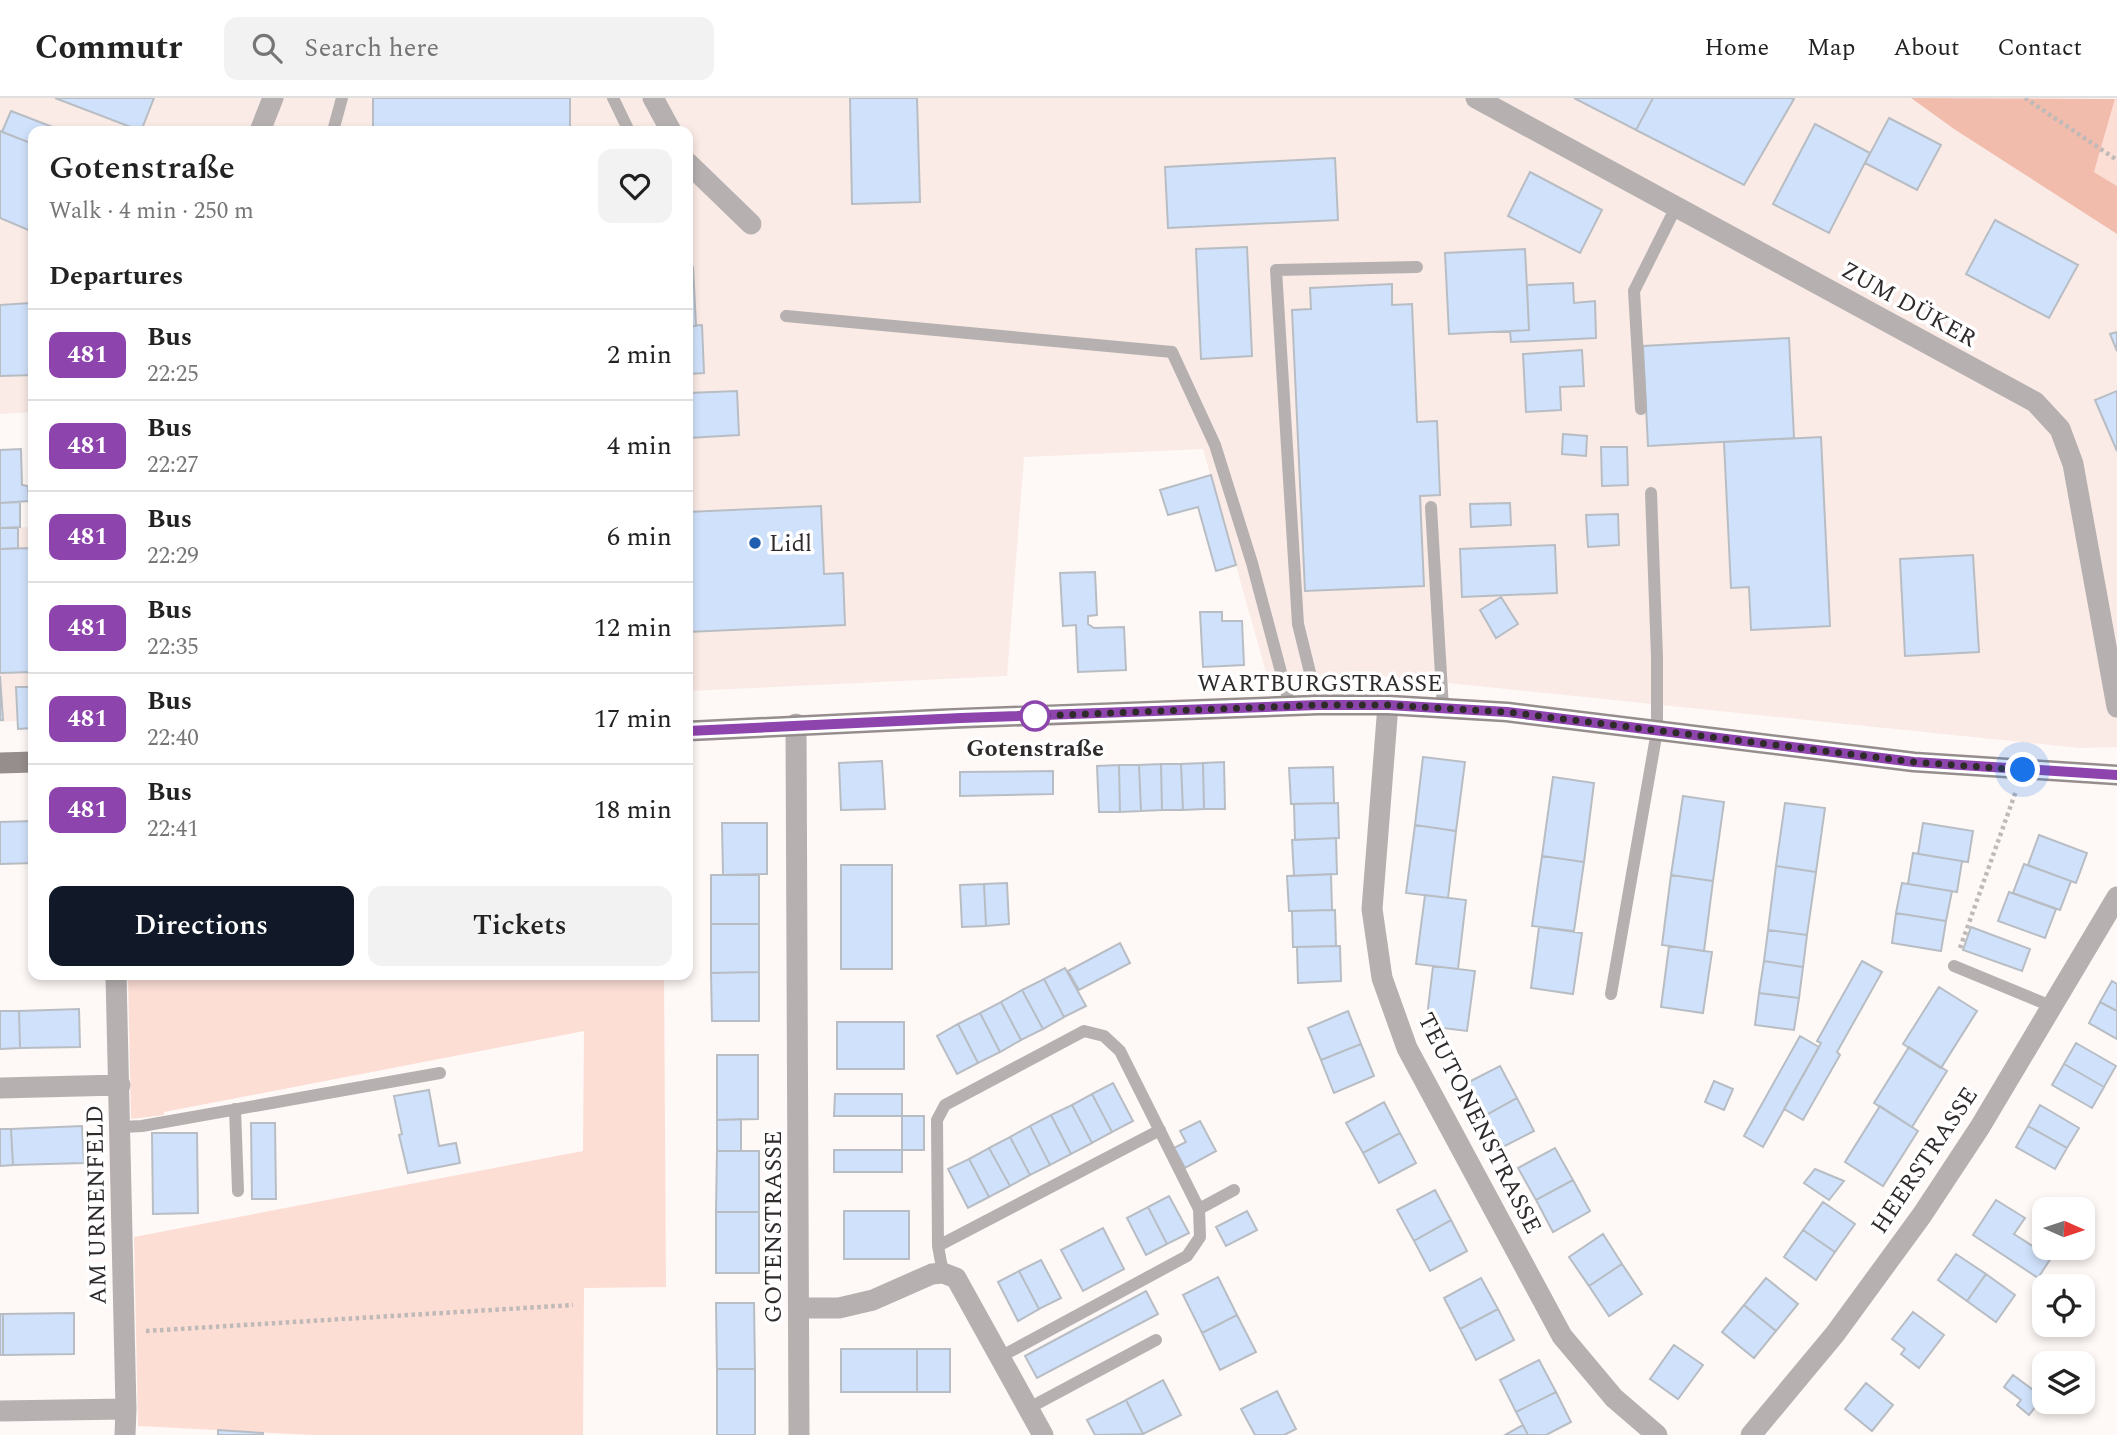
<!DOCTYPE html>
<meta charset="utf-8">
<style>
body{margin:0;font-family:Spectral,serif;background:#f2f2f2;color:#222;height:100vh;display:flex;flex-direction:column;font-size:26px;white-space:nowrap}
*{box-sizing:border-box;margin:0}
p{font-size:23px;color:#767676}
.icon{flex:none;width:38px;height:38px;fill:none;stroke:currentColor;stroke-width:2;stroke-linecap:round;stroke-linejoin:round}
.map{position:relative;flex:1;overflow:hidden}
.panel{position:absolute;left:28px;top:28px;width:665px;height:854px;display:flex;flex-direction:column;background:#fff;border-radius:14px;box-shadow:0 4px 10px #0003}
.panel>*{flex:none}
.badge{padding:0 14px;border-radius:10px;font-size:24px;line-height:46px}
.needle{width:46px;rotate:93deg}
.buttons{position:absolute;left:2032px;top:1099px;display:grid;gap:14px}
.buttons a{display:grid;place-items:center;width:63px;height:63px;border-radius:14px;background:#fff;box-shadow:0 4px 10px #0003;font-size:35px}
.you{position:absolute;width:35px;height:35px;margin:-18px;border:5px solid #fff;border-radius:50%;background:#1a73e8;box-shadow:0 0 0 10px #1a73e833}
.map>.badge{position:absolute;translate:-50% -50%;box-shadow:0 0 0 4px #fff}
h2{padding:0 21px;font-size:26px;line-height:63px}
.round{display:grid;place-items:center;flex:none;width:74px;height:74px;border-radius:14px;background:#f2f2f2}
.summary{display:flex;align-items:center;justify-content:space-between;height:119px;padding:0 21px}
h1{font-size:33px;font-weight:600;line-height:52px}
.button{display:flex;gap:14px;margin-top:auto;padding:14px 21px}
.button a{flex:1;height:80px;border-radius:14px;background:#111827;color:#fff;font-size:28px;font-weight:600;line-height:80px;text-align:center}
.button a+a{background:#f2f2f2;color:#222}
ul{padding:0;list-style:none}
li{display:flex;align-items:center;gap:21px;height:91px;padding:0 21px;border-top:2px solid #e0e0e0}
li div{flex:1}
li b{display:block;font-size:26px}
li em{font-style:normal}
li .badge{min-width:77px;font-weight:700;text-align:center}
header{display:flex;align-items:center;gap:42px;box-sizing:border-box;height:98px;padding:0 35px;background:#fff;border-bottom:2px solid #e0e0e0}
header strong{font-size:33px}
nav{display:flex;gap:38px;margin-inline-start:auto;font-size:24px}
.search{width:490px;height:63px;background:#f2f2f2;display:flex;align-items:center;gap:18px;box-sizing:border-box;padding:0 24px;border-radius:14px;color:#767676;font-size:26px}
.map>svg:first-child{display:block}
</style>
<header>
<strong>Commutr</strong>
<div class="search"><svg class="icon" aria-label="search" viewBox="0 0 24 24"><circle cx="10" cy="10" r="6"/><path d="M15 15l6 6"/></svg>Search here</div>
<nav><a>Home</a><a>Map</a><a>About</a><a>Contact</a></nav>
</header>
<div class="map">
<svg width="2117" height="1337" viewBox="0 0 2117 1337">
<rect width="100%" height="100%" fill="#fef8f6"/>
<path fill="#faebe6" d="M0,0H1911L1954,31L2117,136V649L2080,650L1380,578L1268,581L1203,351L1024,359L1007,578L688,593V33H33V314L0,316Z
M33,429V630L18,631L17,623L0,624V430Z"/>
<path fill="#fcded5" d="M2117,0V88L2094,74L2115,1Z
M128,877H664L666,1189L584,1190L583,1337H313L138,1328L134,1139L583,1053L584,933L164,1014V1017L131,1021Z"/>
<path fill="#f1bcac" d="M1911,0L2115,1L2094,74L2117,88V136L1954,31Z"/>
<path fill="#d0e2fb" stroke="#b8bdc4" stroke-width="2" d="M55,0H154L141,33Z
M373,0H570V33H373Z
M850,0H917L920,104L852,106Z
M1574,0H1653L1636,32Z
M1653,0H1791L1794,1L1744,87L1636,32Z
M11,13L63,33H33V46L2,34Z
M1889,20L1941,47L1917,92L1865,65Z
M1815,26L1870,55L1829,135L1773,106Z
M0,33L33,46V134L0,120Z
M1335,60L1338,122L1168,130L1165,69Z
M1530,74L1602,112L1580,155L1508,118Z
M1995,122L2078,167L2049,220L1966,176Z
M1247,149L1252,258L1201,261L1196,151Z
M1525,151L1529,232L1449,236L1445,155Z
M688,169H693L696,228H688Z
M1573,185L1574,205L1595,203L1596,240L1511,244L1510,233L1529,232L1527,187Z
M1392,186V207L1412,206L1417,324L1437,323L1440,397L1420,398L1424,488L1305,493L1292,212L1311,211L1310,190Z
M30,205L33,277L0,278V207Z
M702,227L704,275L688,276V228Z
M2117,234V253L2110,236Z
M1789,240L1794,340L1648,348L1643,248Z
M1582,252L1584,288L1560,289L1561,312L1526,314L1523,256Z
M737,293L739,337L688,340V295Z
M2117,293V353L2095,302Z
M1563,336L1587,338L1586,358L1562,356Z
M1821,339L1830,528L1751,532L1749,489L1731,490L1724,344Z
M1601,349H1627L1628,387L1602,388Z
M21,351L22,387L28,388L29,403L0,405V352Z
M1211,377L1236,467L1216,473L1198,409L1168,417L1160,392Z
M20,404V429L0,430V405Z
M1510,405L1511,427L1471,429L1470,406Z
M821,408L824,476L843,475L845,527L688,534V411V414Z
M1618,416L1619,447L1588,449L1586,417Z
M0,430H18V450L0,451Z
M1555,447L1557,495L1462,499L1460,451Z
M33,450V574L0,575V451Z
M1973,457L1979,554L1905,558L1900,461Z
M1095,474L1097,517L1088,518V526L1094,530L1124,529L1126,572L1078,574L1076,527L1063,528L1060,475Z
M1501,499L1518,526L1496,540L1480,512Z
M1200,514H1222V523H1242L1244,567L1203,569Z
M0,578L3,622H0Z
M16,589H33V630L18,631Z
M1423,659L1465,664L1456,733L1415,727Z
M882,663L885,711L841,712L839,665Z
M1224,664L1225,711H1204L1203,665Z
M1203,665L1204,711L1183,712L1181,666Z
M1161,666L1162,712L1141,713L1139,667Z
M1161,666H1181L1183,712H1162Z
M1119,667L1120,714H1099L1097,668Z
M1119,667H1139L1141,713L1120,714Z
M1333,669L1334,705L1291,706L1289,670Z
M1053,673V696L960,698V674Z
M1553,679L1594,685L1584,764L1542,758Z
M1683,698L1724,704L1713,783L1671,777Z
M1338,705L1339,740L1295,742L1294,706Z
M1785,705L1825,710L1816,774L1776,768Z
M33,723V765L0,766V724Z
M722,725H767V776L723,777Z
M1923,725L1973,733L1968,764L1918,756Z
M1415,727L1456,733L1448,800L1406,795Z
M2039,737L2087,755L2076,785L2028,767Z
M1336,740L1337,776L1294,778L1292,742Z
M1913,755L1962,763L1957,794L1908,786Z
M1542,758L1584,764L1574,833L1532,828Z
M2024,766L2071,783L2060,812L2013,795Z
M841,767H892V871H841Z
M1776,768L1816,774L1807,837L1768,832Z
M1331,776L1332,812L1289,813L1287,778Z
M711,777H759V826H711Z
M1671,777L1713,783L1704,853L1662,847Z
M1007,785L1009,826L986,828L984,786Z
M1902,785L1952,793L1946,823L1896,815Z
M984,786L986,828L962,829L960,787Z
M2009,794L2056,811L2045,840L1998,823Z
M1425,797L1466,802L1458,871L1416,866Z
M1335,812L1336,848L1293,849L1292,813Z
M1896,815L1946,823L1941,853L1892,845Z
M711,826H759V874L711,875Z
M1539,829L1582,835L1573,896L1531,890Z
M1971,829L2030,851L2022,873L1963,852Z
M1768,832L1807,837L1803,869L1764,863Z
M1120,845L1130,865L1079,892L1068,873Z
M1340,848L1341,883L1298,885L1297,849Z
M1669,848L1712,854L1703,915L1661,909Z
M1764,863L1803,869L1799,900L1759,895Z
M1862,863L1882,874L1837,954L1840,957L1803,1022L1784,1011L1821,945L1817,943Z
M1433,868L1475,873L1467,933L1426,928Z
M1065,870L1086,908L1064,919L1044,881Z
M759,874V923H712L711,875Z
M1044,881L1064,919L1043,931L1022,892Z
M2112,883L2117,886V913L2100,904Z
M1939,889L1977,913L1941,970L1903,946Z
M1022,892L1043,931L1021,942L1001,904Z
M1759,895L1799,900L1794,932L1755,927Z
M1001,904L1021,942L1000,954L980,915Z
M2100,904L2117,913V941L2089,925Z
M79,911L80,949L20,950L19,913Z
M0,913H19L20,950L0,951Z
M1348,913L1361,946L1321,962L1308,930Z
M980,915L1000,954L978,965L958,926Z
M837,924H904V971H837Z
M958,926L978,965L957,976L937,938Z
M1800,938L1819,949L1763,1049L1744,1038Z
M2076,945L2116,968L2104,989L2064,966Z
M1361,946L1374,978L1334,995L1321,962Z
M1909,949L1947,973L1912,1029L1874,1005Z
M717,957H758V1021L717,1022Z
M2064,966L2104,989L2092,1010L2052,987Z
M1500,968L1517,1000L1481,1020L1463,987Z
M1714,983L1733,991L1724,1012L1705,1004Z
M1113,985L1133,1023L1112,1034L1092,996Z
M429,992L439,1048L456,1045L460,1065L408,1075L399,1037L402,1036L394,998Z
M835,996H902V1018H834Z
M1092,996L1112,1034L1092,1045L1072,1007Z
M1517,1000L1534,1033L1497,1052L1481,1020Z
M1384,1004L1400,1035L1363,1055L1346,1025Z
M1072,1007L1092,1045L1071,1056L1051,1017Z
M2040,1007L2079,1030L2067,1050L2028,1028Z
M1880,1008L1918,1033L1883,1088L1845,1064Z
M1051,1017L1071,1056L1050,1067L1030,1028Z
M902,1018H924V1052H902Z
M741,1021V1053H717V1022Z
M1200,1023L1216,1053L1185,1070L1174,1050L1186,1044L1180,1033Z
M251,1025H275L276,1101H252Z
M82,1028L84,1065L13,1067L11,1031Z
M1030,1028L1050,1067L1030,1077L1010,1039Z
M2028,1028L2067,1050L2055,1071L2016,1049Z
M0,1031H11L13,1067L0,1068Z
M152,1035H197L198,1115L153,1116Z
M1400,1035L1416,1065L1379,1085L1363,1055Z
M1010,1039L1030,1077L1010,1088L989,1050Z
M989,1050L1010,1088L989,1099L969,1061Z
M1555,1050L1573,1082L1536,1102L1518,1070Z
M834,1052H902V1074H834Z
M717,1053H759V1114H716Z
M969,1061L989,1099L968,1110L948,1071Z
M1815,1071L1844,1083L1829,1102L1804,1085Z
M1573,1082L1590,1113L1553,1134L1536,1102Z
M1435,1092L1451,1122L1414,1143L1397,1112Z
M1169,1098L1189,1135L1167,1146L1148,1109Z
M1996,1102L2025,1120L2014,1136L2051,1160L2038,1180L1973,1137Z
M1823,1104L1855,1126L1835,1154L1803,1132Z
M1148,1109L1167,1146L1146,1157L1127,1120Z
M844,1113H909V1161H844Z
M1247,1113L1257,1132L1226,1148L1216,1129Z
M716,1114H759V1175H716Z
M1451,1122L1467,1153L1430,1173L1414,1143Z
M1103,1130L1124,1171L1083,1193L1061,1152Z
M1803,1132L1835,1154L1816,1182L1784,1159Z
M1603,1136L1622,1166L1589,1188L1569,1159Z
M1956,1156L1986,1176L1967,1203L1938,1182Z
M1041,1162L1061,1200L1039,1211L1019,1173Z
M1622,1166L1642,1196L1609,1218L1589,1188Z
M1019,1173L1039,1211L1018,1223L998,1184Z
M1986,1176L2015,1197L1996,1224L1967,1203Z
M1218,1179L1237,1217L1202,1235L1183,1197Z
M1481,1180L1498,1211L1460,1231L1444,1200Z
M1766,1180L1798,1206L1776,1233L1744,1207Z
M1146,1193L1158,1216L1037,1280L1025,1258Z
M716,1205H754L755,1271H717Z
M1744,1207L1776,1233L1754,1260L1722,1234Z
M1498,1211L1514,1242L1476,1262L1460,1231Z
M1913,1214L1944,1237L1919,1270L1901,1256L1905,1251L1892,1241Z
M74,1215V1256L3,1257V1216Z
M0,1216H3V1257H0Z
M1237,1217L1256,1254L1220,1272L1202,1235Z
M1674,1247L1703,1267L1678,1301L1650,1281Z
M841,1251H917V1294H841Z
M917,1251H950V1294H917Z
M1539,1262L1556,1294L1516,1314L1500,1282Z
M717,1271H755V1337H717Z
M2013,1277L2043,1299L2029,1317L2017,1307L2021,1302L2004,1289Z
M1163,1282L1181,1317L1143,1336L1126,1302Z
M1866,1285L1893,1307L1872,1333L1845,1311Z
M1277,1293L1296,1331L1284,1337H1255L1241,1311Z
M1556,1294L1571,1324L1546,1337H1528L1516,1314Z
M1126,1302L1143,1336L1095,1337L1087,1322Z
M1523,1327L1528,1337H1505Z
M218,1332L263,1335V1337H218Z"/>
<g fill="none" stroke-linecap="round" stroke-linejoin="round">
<path stroke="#bfb9b8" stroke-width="4.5" stroke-dasharray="3.5 3.5" stroke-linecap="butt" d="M2025,0L2117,62
M1960,850L2016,693
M146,1233L573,1207"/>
<path stroke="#b6b1b0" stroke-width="12" d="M613,0L629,33
M333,33L342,0
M786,218L1172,254L1215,347L1252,465L1290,608
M1641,311L1634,193L1676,109
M1431,409L1443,610
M1318,607L1298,526L1276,172L1417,169
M1954,868L2051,908
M1611,896L1657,633V559L1651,395
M235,1011L238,1093
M121,1029L142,1028L440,975
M1199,1111L1234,1092
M938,1148L1160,1032
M943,1175L938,1148L937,1022L945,1007L1084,933L1104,938L1120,953L1199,1111L1200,1139L1187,1158L1000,1259
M1029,1310L1156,1242"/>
<path stroke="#b6b1b0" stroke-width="21" d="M653,0L671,33
M1476,0L2035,304L2060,331L2073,366L2117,609
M260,33L273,0
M688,65L751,126
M1388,607L1372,811L1382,880L1407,950L1562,1238L1614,1300L1657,1337
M796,626L799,1337
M116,877L126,1311L125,1337
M0,990L120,987
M800,1210H839L873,1202L932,1176L943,1175L956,1180L1043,1337
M0,1313L126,1311
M1751,1337L1835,1236L1922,1117L1980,1029L2117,799"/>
<path stroke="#958e8d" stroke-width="21" d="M688,633L940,621L1318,607H1388L1507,614L1914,664L2117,677
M0,665L33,664"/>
</g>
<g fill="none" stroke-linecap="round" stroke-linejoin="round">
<defs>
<path id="line" d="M688,633L961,620L1318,607H1388L1507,614L1914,664L2117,677"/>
</defs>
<use href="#line" stroke="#fff" stroke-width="16"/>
<use href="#line" stroke="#8e44ad" stroke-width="10"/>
<path stroke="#2f2b2a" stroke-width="7" stroke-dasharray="0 12.6" d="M1035,618L1318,607H1388L1507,614L1914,664L2023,672"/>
</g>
<circle fill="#225fb0" stroke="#fff" stroke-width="2.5" cx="755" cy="445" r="7"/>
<circle fill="#fff" stroke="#8e44ad" stroke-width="3.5" cx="1035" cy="618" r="14"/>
<g text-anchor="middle" stroke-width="7" stroke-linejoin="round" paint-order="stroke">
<g font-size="24" fill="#2f2b2a" stroke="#fff">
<text transform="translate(1909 206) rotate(29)" y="8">ZUM DÜKER</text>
<text x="1320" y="593">WARTBURGSTRASSE</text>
<text transform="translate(1480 1025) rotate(63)" y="8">TEUTONENSTRASSE</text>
<text transform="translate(1924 1062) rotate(-56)" y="8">HEERSTRASSE</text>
<text transform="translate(96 1107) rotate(-91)" y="8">AM URNENFELD</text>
<text transform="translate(773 1129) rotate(-90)" y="8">GOTENSTRASSE</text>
</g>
<g font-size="24" fill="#2f2b2a" stroke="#fff" text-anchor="start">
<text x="769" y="453">Lidl</text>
</g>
<g font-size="24" font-weight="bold" fill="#2f2b2a" stroke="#fff">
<text x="1035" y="658">Gotenstraße</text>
</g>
</g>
</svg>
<div class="buttons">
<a><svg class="needle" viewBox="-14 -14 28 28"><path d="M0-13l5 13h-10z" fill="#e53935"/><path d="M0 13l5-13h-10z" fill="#767676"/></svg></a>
<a><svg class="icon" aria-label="locate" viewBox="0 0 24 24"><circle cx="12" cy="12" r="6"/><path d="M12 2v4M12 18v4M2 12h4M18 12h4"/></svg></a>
<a><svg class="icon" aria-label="layers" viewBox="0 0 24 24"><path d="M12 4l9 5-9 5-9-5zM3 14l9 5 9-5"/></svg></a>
</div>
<div class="you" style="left:2023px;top:672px"></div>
<section class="panel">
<div class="summary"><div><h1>Gotenstraße</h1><p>Walk · 4 min · 250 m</p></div><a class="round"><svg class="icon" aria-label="heart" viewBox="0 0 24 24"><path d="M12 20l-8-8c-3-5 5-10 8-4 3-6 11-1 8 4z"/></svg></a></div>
<h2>Departures</h2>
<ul>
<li><span class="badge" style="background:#8e44ad;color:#fff">481</span><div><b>Bus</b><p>22:25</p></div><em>2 min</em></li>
<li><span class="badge" style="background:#8e44ad;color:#fff">481</span><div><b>Bus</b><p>22:27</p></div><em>4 min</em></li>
<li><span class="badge" style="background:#8e44ad;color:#fff">481</span><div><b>Bus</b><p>22:29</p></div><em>6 min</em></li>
<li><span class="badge" style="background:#8e44ad;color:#fff">481</span><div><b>Bus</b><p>22:35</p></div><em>12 min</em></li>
<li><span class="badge" style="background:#8e44ad;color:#fff">481</span><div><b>Bus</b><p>22:40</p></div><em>17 min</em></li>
<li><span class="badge" style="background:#8e44ad;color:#fff">481</span><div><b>Bus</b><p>22:41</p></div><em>18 min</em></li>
</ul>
<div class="button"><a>Directions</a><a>Tickets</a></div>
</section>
</div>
